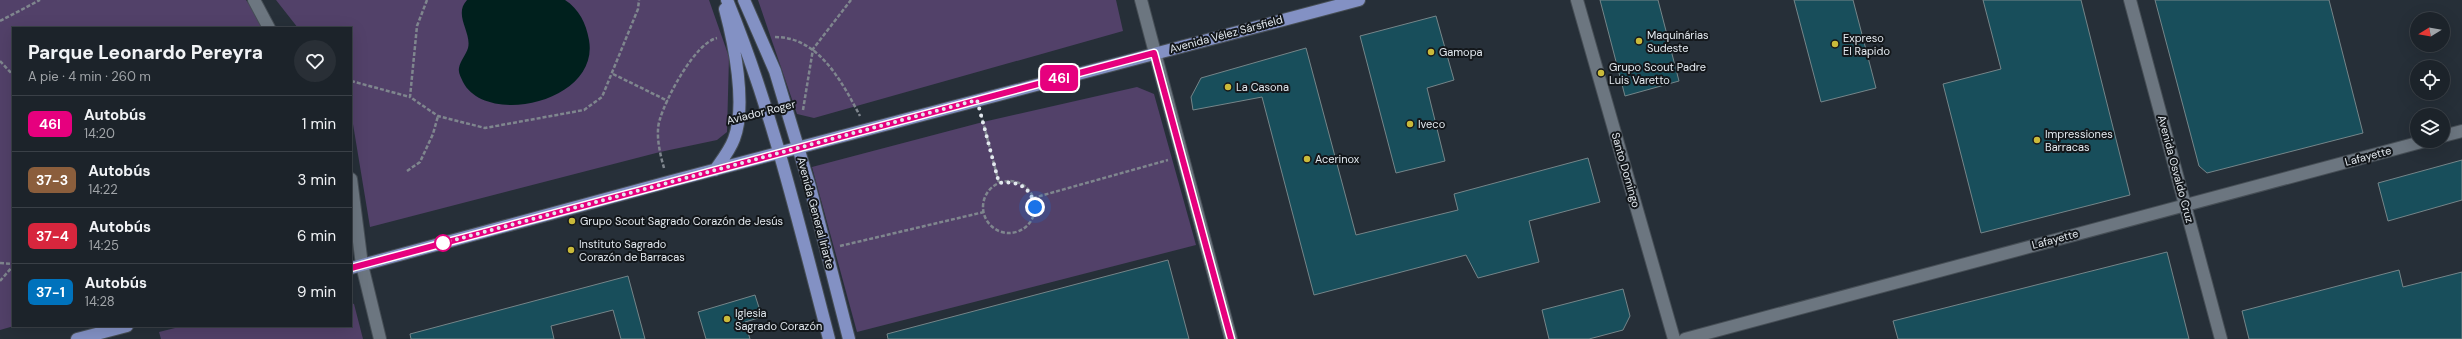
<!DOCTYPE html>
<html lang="es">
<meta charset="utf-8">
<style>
body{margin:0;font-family:"DM Sans",sans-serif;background:#292f36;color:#f1f3f6;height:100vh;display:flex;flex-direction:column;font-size:15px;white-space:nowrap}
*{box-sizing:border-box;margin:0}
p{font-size:13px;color:#a0a4a8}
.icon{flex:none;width:22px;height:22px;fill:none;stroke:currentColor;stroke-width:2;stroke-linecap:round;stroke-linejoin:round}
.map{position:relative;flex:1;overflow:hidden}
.details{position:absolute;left:12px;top:27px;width:340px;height:300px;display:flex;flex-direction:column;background:#1c232a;border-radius:0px;box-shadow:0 4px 16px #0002,0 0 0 1px #3a4047}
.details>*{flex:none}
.badge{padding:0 8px;border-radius:6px;font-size:14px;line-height:26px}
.needle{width:26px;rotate:259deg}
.tools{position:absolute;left:2410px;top:12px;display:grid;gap:8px}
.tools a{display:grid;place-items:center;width:40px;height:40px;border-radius:50%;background:#1c232a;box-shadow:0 4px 16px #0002,0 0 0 1px #3a4047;font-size:20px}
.you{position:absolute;width:20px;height:20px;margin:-10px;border:3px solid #fff;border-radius:50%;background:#1a73e8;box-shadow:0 0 0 6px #1a73e833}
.map>.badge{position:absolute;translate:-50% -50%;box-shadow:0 0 0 2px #fff}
.round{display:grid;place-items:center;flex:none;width:42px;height:42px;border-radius:21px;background:#292f36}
.overview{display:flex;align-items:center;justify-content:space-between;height:68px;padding:0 16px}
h1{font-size:19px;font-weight:800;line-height:30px}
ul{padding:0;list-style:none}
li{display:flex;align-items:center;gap:12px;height:56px;padding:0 16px;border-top:1px solid #3a4047}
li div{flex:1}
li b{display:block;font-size:15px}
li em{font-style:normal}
li .badge{min-width:44px;font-weight:700;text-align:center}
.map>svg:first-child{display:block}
</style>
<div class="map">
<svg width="2462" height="339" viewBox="0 0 2462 339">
<rect width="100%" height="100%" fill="#262f38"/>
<path fill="#524169" d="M0,0H246L266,28H13L14,326L0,330Z
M276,0H709L729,57L727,132L717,140L660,152L370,227L351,112V28H298Z
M758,0H1116L1123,31L814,118L797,114Z
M1137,87L1154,94L1196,245L857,332L812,167L983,122Z
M351,303L354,304L363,339H161L159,332L183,326H351Z"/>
<path fill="#00201d" d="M467,0H565C579,9 586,23 589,40C600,102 486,127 463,82C461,77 458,73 459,68C460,61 466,55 468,48C472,32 453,15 467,0Z"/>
<path fill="#184e5b" stroke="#758589" d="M1600,0H1658L1679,81L1625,96Z
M1794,0H1853L1876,88L1821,102Z
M1983,0H2081L2130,195L1981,233L1943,84L2001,69Z
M2155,0H2329L2363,133L2207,173L2199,166Z
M1436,16L1454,80L1427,88L1445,161L1396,173L1360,36Z
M1306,48L1356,235L1458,210L1454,194L1588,158L1600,202L1529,221L1539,262L1478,278L1466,255L1314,295L1262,97L1193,110L1191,97L1201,78Z
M2462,160V200L2388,221L2378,183Z
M2167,252L2189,339H1898L1893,321Z
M1168,260L1189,339H888L887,334Z
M2399,270L2403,287L2462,272V339H2249L2242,311Z
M628,276L645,339H621L613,310L551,326L554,339H411L410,334Z
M1623,289L1630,316L1623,330L1589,339H1549L1542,310Z
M755,295L762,317L745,322L750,339H706L698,312Z"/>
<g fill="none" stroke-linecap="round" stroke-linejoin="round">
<defs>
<path id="minor" d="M254,0L269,28
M1141,0L1231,339
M1577,0L1674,339
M2130,0L2221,339
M2443,136L2462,131
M351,179L362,265L380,339
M1685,339L2425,141"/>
<path id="major" d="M727,0C772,109 799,225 829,339
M744,0L775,71L810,187L849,339
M715,170C722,160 730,150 734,139C747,105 734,43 725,9
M351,268L668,182L1359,0
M77,339L127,326"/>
</defs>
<use href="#minor" stroke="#464e55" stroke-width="14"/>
<use href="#major" stroke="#464e55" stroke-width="14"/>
<path stroke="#7f868e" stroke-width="2.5" stroke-dasharray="4 2" stroke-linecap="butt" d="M427,0L417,26L410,97L438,116L485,128L584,110L602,97L638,9L639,0
M0,21L40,0
M775,37C819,37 842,82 860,116
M0,61L13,75
M613,74L668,101
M351,81L410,97
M803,110L813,49L851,0
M981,114L999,183
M664,168C660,154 655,133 660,119C666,98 695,43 717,38
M407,171L420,162L433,134L438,116
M983 207a26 26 0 1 1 52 0a26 26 0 1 1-52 0Z
M1033,198L1168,160
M840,246L984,212
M0,263L13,264
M0,281L13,266"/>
<use href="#minor" stroke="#6c7680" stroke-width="12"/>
<use href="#major" stroke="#8391c4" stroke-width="12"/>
</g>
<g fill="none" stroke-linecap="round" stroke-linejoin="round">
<defs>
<path id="line" d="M351,268L1154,53L1231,339"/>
</defs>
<use href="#line" stroke="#fff" stroke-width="9"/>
<use href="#line" stroke="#e6007e" stroke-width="6"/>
<path stroke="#e3e9ef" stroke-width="4" stroke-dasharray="0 7.2" d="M443,243L977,100L999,183C1019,180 1031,188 1035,207"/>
</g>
<g fill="#caba3a" stroke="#13171b" stroke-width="1.5">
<circle cx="1639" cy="41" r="4"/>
<circle cx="1835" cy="44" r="4"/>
<circle cx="1431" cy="52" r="4"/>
<circle cx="1601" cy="73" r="4"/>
<circle cx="1228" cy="87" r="4"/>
<circle cx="1410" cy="124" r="4"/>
<circle cx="2037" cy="140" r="4"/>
<circle cx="1307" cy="159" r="4"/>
<circle cx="572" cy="221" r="4"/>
<circle cx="571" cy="250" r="4"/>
<circle cx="727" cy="319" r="4"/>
</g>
<circle fill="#fff" stroke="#e6007e" stroke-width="2" cx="443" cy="243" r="8"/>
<g text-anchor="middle" stroke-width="4" stroke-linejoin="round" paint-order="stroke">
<g font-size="11" fill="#e3e9ef" stroke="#13171b">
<text transform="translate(1226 34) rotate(-15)" y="4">Avenida Vélez Sársfield</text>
<text transform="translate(761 112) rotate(-14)" y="4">Aviador Roger</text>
<text transform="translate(2368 156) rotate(-15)" y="4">Lafayette</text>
<text transform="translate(2176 169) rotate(75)" y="4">Avenida Osvaldo Cruz</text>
<text transform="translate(1626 170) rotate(74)" y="4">Santo Domingo</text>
<text transform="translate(816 213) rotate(75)" y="4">Avenida General Iriarte</text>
<text transform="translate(2055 239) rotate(-15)" y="4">Lafayette</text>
</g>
<g font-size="11" fill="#e3e9ef" stroke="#13171b" text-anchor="start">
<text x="1647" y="39">Maquinárias<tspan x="1647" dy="13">Sudeste</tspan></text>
<text x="1843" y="42">Expreso<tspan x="1843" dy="13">El Rapido</tspan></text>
<text x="1439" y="56">Gamopa</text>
<text x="1609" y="71">Grupo Scout Padre<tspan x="1609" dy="13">Luis Varetto</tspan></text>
<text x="1236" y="91">La Casona</text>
<text x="1418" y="128">Iveco</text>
<text x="2045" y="138">Impressiones<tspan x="2045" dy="13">Barracas</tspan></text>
<text x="1315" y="163">Acerinox</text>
<text x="580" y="225">Grupo Scout Sagrado Corazón de Jesús</text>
<text x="579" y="248">Instituto Sagrado<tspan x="579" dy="13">Corazón de Barracas</tspan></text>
<text x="735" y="317">Iglesia<tspan x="735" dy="13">Sagrado Corazón</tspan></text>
</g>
</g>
</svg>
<div class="tools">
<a><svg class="needle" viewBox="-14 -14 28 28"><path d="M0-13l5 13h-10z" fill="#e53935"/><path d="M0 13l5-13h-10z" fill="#a0a4a8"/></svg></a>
<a><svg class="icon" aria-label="locate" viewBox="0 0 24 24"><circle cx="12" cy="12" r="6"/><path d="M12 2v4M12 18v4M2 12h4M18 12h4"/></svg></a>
<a><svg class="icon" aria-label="layers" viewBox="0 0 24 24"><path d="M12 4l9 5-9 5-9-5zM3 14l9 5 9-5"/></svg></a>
</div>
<div class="you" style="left:1035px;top:207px"></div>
<b class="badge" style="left:1059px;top:78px;background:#e6007e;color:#fff">46I</b>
<section class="details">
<div class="overview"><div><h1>Parque Leonardo Pereyra</h1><p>A pie · 4 min · 260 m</p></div><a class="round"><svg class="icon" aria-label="heart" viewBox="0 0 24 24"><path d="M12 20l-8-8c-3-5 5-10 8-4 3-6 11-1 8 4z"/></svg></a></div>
<ul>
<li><span class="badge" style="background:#e6007e;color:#fff">46I</span><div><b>Autobús</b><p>14:20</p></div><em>1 min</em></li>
<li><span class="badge" style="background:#8b5e3c;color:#fff">37-3</span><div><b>Autobús</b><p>14:22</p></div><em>3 min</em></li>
<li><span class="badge" style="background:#d7263d;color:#fff">37-4</span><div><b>Autobús</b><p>14:25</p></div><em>6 min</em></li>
<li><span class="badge" style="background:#0072bc;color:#fff">37-1</span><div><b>Autobús</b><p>14:28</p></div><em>9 min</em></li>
</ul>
</section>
</div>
